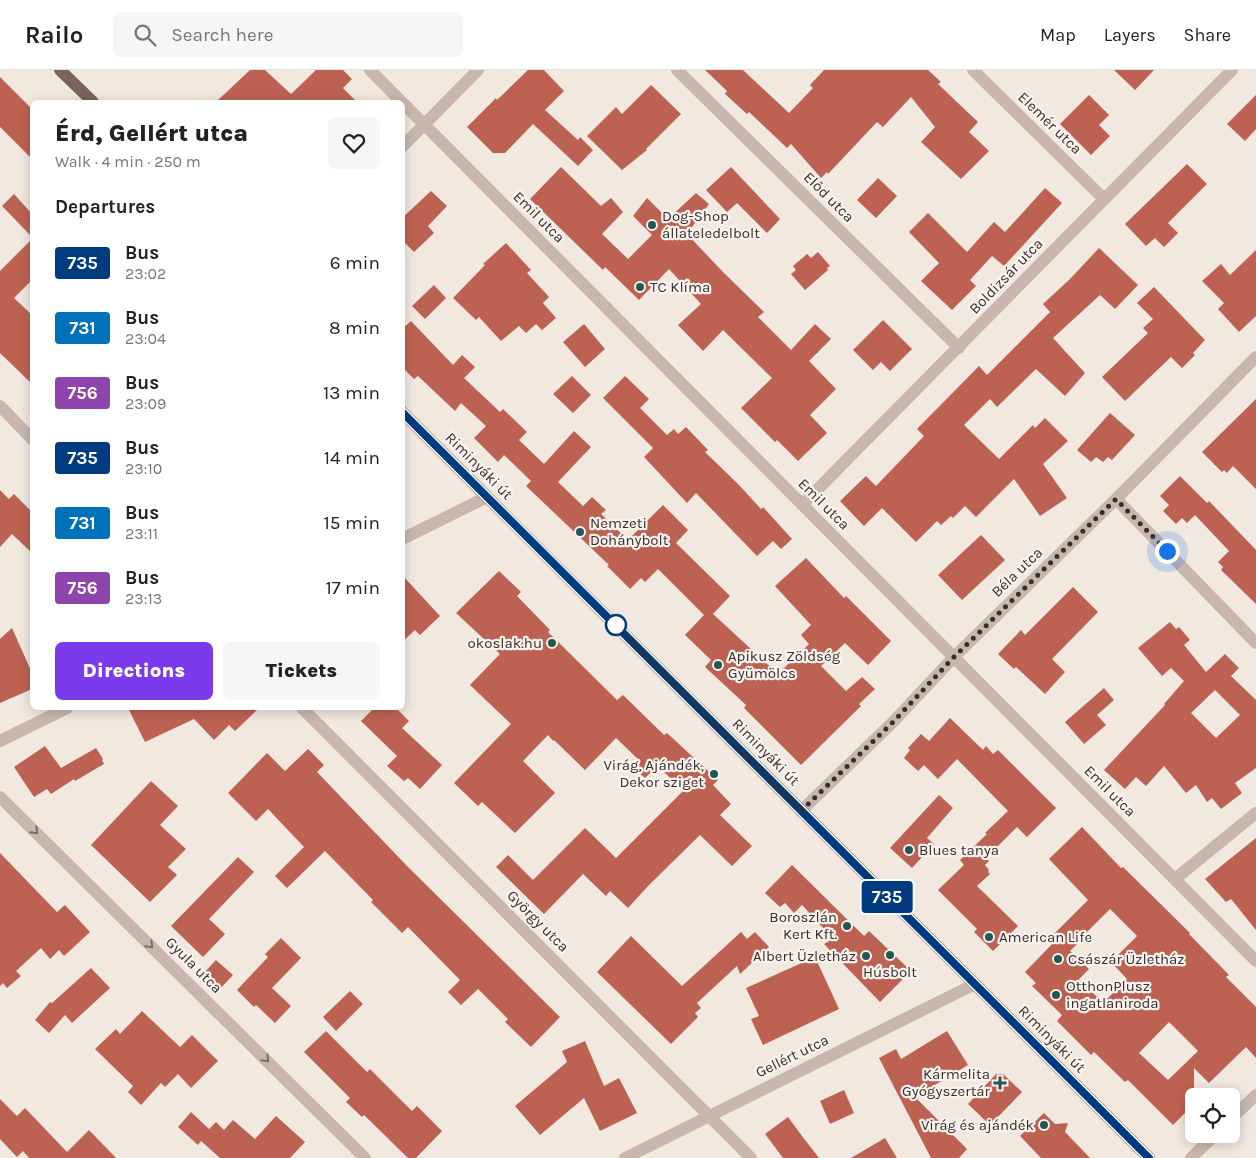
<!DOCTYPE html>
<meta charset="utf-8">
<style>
body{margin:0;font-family:Karla,sans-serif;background:#f6f6f6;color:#222;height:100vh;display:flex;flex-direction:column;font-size:19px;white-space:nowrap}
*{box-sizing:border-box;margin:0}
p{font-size:16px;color:#767676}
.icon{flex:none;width:28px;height:28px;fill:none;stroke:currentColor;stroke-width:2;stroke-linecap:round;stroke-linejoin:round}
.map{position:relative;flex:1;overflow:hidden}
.sheet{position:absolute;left:30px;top:30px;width:375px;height:610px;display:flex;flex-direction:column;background:#fff;border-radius:8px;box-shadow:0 2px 12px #0003}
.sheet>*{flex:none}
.badge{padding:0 10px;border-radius:4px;font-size:18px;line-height:32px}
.controls{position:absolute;left:1185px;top:1018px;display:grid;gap:10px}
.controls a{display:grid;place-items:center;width:55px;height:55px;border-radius:8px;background:#fff;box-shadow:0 2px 12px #0003;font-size:25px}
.you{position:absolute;width:25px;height:25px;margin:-12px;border:4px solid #fff;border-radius:50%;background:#1a73e8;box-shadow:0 0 0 8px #1a73e833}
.map>.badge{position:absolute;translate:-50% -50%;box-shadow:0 0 0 2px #fff}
h2{padding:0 25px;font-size:19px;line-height:45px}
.round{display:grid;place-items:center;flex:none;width:52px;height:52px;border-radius:8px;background:#f6f6f6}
.headline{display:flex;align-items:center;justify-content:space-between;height:85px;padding:0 25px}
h1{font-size:24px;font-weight:800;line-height:38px}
.cta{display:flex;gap:10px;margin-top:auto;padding:10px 25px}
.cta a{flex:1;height:58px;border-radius:8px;background:#7c3aed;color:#fff;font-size:20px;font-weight:800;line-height:58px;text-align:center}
.cta a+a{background:#f6f6f6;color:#222}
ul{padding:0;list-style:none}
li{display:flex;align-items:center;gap:15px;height:65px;padding:0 25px}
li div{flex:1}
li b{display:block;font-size:19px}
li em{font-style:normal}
li .badge{min-width:55px;font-weight:700;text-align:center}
header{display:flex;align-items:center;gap:30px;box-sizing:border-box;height:70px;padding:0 25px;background:#fff;border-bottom:1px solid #e0e0e0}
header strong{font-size:24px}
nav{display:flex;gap:28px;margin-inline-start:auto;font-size:18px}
.search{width:350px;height:45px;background:#f6f6f6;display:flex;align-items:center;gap:12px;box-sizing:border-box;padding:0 18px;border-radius:8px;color:#767676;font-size:19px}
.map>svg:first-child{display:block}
</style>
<header>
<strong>Railo</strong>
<div class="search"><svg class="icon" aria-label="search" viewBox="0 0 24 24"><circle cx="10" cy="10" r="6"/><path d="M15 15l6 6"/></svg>Search here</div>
<nav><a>Map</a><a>Layers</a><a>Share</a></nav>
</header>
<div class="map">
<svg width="1256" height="1088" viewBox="0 0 1256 1088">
<rect width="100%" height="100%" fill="#f1e8e0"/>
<path fill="#bd6253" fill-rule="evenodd" d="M250,0H265L291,24L316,0H343L352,9L343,18L357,32H216Z
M528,0H544L564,21L545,40L578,70L580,67L593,80L578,96L533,54L505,83H493L467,57L496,28L497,30Z
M705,0H743L789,43L813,18L810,15L824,0H928L941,12L938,14L978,52L969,62L989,81L961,109L921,72L935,57L911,27L883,57L877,52L828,104L827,102L821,108L791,74L787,78L749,42L747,44L725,24L727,21Z
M1114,0H1154L1135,20Z
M0,7L32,39V89L0,57Z
M651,15L681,44L646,79L647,80L622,100L587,66L616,37L622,44Z
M1089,25L1109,45L1099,55L1110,66L1091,85L1060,54Z
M1256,25V59L1245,71L1227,54Z
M1187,94L1207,114L1168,153L1178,163L1164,177L1155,168L1146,176L1125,154Z
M561,97L601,136L611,128L623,142L602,164L628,189L652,165L633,146L647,128L668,149L696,123L709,134L687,164L722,201L764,242L758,247L791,280L815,254L831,269L809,291L836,319L810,345L827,363L798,391L777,370L775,372L741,338L772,308L723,260L703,281L678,255L701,234L669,199L639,230L605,197L603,200L530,129Z
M731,97L780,149L767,163L737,133L727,142L706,120Z
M878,108L897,126L876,148L857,130Z
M1045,118L1062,133L1004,196L992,186L970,210L976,216L952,240L921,211L939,193L909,162L928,143L967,182L994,152L1005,162Z
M431,121L447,136L428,156L434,163L414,182L402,170V148Z
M14,124L32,144V167L2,136Z
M32,169V210L14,228L32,245V314L0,283V201Z
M506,173L531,200L527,203L549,227L543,233L556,248L542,260L536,254L526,263L519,256L501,271L479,247L476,250L453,228L485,195L483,194Z
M1099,178L1138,215L1115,239L1100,225L1053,268L1085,303L1065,326L1036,299L997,337L990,329L964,355L999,389L1033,355L1035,358L1045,348L1068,371L1043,394L1067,428L1040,446L1014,409L976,447L965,436L953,448L951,446L941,455L937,451L916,472L882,438L864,456L840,431L866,406L876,416L924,366L917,359L979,296L987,305L1050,242L1043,234L1070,209Z
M1256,180V246L1239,262L1218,239L1224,233L1202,211L1221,194L1230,205Z
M818,182L830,196L827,198L828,200L805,220L791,204L796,200L793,196L807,184L811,188Z
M434,215L446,228L425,249L412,236Z
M1154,217L1205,270L1193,283L1195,285L1182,298L1171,287L1125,331L1102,307L1148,263L1143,258L1153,249L1137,233Z
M883,250L912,279L890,301L881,292L873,300L853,280Z
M411,251L453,295L462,285L475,297L464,308L500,342L503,339L527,362L519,370L544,394L574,361L591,377L558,412L583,436L592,427L606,440L601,444L628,470L663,435L688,460L676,473L730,526L713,544L778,604L809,574L801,565L811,555L775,516L806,488L844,528L846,526L891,571L868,595L845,573L821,596L846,621L862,607L875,619L859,634L861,636L801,695L744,638L746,635L705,597L711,590L685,565L704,545L658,499L645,512L641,508L630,519L607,496L609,495L526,416L531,411L504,385L498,392L474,368L486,356L461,333L455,341L418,306L414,309L402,297V259Z
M584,254L605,279L585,297L563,272Z
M572,306L591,325L573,343L553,324Z
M625,306L649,329L640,338L667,365L674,359L678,364L686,357L708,380L705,382L739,415L761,439L763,437L792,469L781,479L773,471L757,486L696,423L687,433L644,387L653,378L603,328Z
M1256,329V419L1233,396L1227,403L1224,400L1222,402L1202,382Z
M1110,343L1135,365L1112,390L1108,387L1103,392L1096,387L1091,392L1077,380Z
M1180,406L1207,433L1209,431L1256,480V534L1221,500L1223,497L1218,492L1229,481L1195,445L1187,453L1182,448L1176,454L1163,441L1169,435L1160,426Z
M0,420L9,429L14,424L32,442V483L12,464L0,477Z
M981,465L1005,490L962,530L938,505Z
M499,501L521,522L517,526L550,560L548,562L617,630L623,625L664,665L667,663L718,710L713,715L731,734L720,745L752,776L732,796L700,765L649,815L628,838L610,821L606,826L583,804L544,844L496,797L508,785L533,810L585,758L616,788L684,720L657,696L645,708L633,698L640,691L616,668L585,700L554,670L553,671L548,665L523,691L555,723L515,763L482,732L478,736L454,713L511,654L470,615L500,584L456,543Z
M402,505L440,546L420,565L415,560L402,572Z
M1073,517L1098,542L1052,589L1065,602L1045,624L1016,597L1014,599L998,584L1021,560L1025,565Z
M1170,552L1176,559L1179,557L1190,570L1184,575L1206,602L1225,584L1239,598L1231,606L1256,630V698L1235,713L1242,723L1221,739L1212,728L1207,732L1196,715L1186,723L1164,696L1146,716L1136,707L1125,719L1104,700L1165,635L1164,634L1184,611L1171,598L1162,606L1138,578ZM1215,620L1240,645L1216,668L1191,643Z
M12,558L32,603V619L0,633V569Z
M1104,618L1114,630L1097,645L1106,655L1084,674L1065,652Z
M128,638H259L235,661L229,655L214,670L194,649L145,672Z
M374,638H396L409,651L402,658L442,695L420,719L408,708L404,711L387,696L397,686L361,651Z
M950,648L983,680L986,676L993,684L998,680L1056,738L1027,767L1017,757L986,788L989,791L985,795L989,800L988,802L990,804L977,816L1018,856L993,881L974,862L977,859L938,820L964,795L960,790L987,764L985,763L1008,741L957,689L938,709L924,695L918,701L904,688L910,680L908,678L921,664L929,671Z
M45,676L61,698L96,678L103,689L102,690L104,694L75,711L74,709L51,724L47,719L34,727L14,697Z
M308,679L324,695L317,702L407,796L560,947L531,977L505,952L508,949L478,919L461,935L448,922L460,910L408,857L402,863L371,832L373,830L325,781L287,818L275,806L304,777L268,739L256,751L228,723L267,683L285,701Z
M151,711L178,736L160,755L186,779L168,797L177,805L150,832L91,775Z
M939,725L953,738L927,768L934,774L912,798L890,778Z
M1082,757L1121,798L1123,797L1190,863L1189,864L1229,905L1226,907L1256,937V988L1246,977L1209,1013L1194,998V1034L1173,1055L1128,1010L1125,1012L1094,982L1091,985L1057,951L1062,945L1032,916L1036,913L1025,902L1057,869L1053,865L1088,830L1049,789ZM1110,839L1137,866L1111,892L1127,909L1103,933L1079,909L1089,899L1070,881L1084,867L1083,866ZM1169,952L1198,981L1168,1010L1139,983Z
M1256,768V860L1231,829L1226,832L1205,809Z
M0,783L57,842L65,835L90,862L64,886L59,880L50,889L41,878L16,901L21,906L7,918L3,913L0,916Z
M238,787L254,802L209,849L225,864L203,887L171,856Z
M792,795L864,866L869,861L911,901L880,932L824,874L833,869L802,835L794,843L785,833L780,837L765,823Z
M741,862L747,869L755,862L769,877L740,904L737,896L697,933L701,938L695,943L698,947L671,974L597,902L631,866L682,916Z
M281,868L301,888L272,918L291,936L275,953L256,935L254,937L237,920L268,887L265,884Z
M815,887L839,939L763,975L751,949L759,946L746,918Z
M216,890L233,905L219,920L202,905Z
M91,898L110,918L72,953L65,945L49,963L35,950L50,932L52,933Z
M350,921L363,934L336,961L323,947Z
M142,941L180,977L192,965L218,991L191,1018L178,1004L165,1017L161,1013L141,1035L128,1022L133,1016L95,979L116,959L120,964Z
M326,961L367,1002L370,999L412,1041L417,1036L442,1061L416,1088H408L364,1045L362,1047L346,1032L350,1028L304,982Z
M947,961L968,995L915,1027L967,1079L959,1088H931L879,988L896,979L901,989Z
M585,971L604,1016L619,1008L637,1043L600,1061L584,1028L540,1065L515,1036L567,992L562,981Z
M996,1004H1003L1022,1022L990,1055L968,1034Z
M844,1020L854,1043L830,1054L820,1031Z
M0,1029L17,1046L25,1038L67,1082L89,1060L116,1088H29L23,1081L17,1087L0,1069Z
M191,1042L209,1059L216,1052L224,1060L233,1050L255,1069L276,1046L305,1072L290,1088H220L201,1071L198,1075L178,1057Z
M1044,1043L1055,1054L1068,1053L1065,1062L1090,1088H1041L1020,1066Z
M788,1047L802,1066L819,1088H783L765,1064Z
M885,1068L897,1088H851Z"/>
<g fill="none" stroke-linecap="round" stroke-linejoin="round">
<path stroke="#c9b7ad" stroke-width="12" d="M370,0L1256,891
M677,0L959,278
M973,0L1104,129
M402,77L478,0
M0,336L32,369
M1116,429L1256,573
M802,435L1232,0
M402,469L487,427
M302,638L751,1088
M0,671L67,638
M0,727L365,1088
M801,741L894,651L954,587L1116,429L1256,287
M1175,809L1256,743
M1231,1049L1256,1025
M625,1088L975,914
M1191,1088L1216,1064"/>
<path stroke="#78645d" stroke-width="12" d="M60,0L93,32
M402,342L1149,1088"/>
</g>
<defs><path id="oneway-chevron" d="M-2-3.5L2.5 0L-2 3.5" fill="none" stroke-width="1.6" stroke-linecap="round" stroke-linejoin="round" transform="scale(1.25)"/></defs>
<g stroke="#796c66">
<use href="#oneway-chevron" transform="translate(35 761) rotate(45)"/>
<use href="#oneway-chevron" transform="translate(150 875) rotate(45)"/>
<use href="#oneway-chevron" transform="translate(266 989) rotate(45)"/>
</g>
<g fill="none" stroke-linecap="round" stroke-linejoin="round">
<defs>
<path id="line" d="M402,342L1149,1088"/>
</defs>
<use href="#line" stroke="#fff" stroke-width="11"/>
<use href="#line" stroke="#003b80" stroke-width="8"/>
<path stroke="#382e2b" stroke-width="5" stroke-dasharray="0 9" d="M616,555L610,550L801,741L894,651L954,587L1116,429L1167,481"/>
</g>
<g fill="#235754" stroke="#f9f2ed" stroke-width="2">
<circle cx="652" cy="155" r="5"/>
<circle cx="640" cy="217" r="5"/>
<circle cx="580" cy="462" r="5"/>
<circle cx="552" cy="573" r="5"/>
<circle cx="718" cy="595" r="5"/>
<circle cx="714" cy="704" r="5"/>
<circle cx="909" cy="780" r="5"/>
<circle cx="847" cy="856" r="5"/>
<circle cx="989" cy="867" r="5"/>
<circle cx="890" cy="885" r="5"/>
<circle cx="866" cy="886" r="5"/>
<circle cx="1058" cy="889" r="5"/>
<circle cx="1056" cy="925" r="5"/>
<path d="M997.5 1005.5h5v5h5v5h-5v5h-5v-5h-5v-5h5z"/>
<circle cx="1044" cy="1055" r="5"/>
</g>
<circle fill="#fff" stroke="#003b80" stroke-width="2.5" cx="616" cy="555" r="10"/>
<g text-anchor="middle" stroke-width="4.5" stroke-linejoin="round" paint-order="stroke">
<g font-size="15" fill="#382e2b" stroke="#f9f2ed">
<text transform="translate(1050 53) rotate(44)" y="5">Elemér utca</text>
<text transform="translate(829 127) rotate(45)" y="5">Előd utca</text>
<text transform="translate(539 147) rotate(45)" y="5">Emil utca</text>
<text transform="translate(1006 206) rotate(-46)" y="5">Boldizsár utca</text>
<text transform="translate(479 396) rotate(45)" y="5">Riminyáki út</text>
<text transform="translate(824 434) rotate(45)" y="5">Emil utca</text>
<text transform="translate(1017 502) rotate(-44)" y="5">Béla utca</text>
<text transform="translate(766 682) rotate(45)" y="5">Riminyáki út</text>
<text transform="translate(1110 721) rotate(45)" y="5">Emil utca</text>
<text transform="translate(538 851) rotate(45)" y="5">György utca</text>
<text transform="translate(194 895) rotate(45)" y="5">Gyula utca</text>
<text transform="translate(1052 969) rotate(45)" y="5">Riminyáki út</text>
<text transform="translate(792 986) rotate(-26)" y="5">Gellért utca</text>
</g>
<g font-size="15" fill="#382e2b" stroke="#f9f2ed" text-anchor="start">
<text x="662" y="151">Dog-Shop<tspan x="662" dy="17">állateledelbolt</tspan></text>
<text x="650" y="222">TC Klíma</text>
<text x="590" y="458">Nemzeti<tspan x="590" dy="17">Dohánybolt</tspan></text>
<text x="542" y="578" text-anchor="end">okoslak.hu</text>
<text x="728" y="591">Apikusz Zöldség<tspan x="728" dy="17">Gyümölcs</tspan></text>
<text x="704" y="700" text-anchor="end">Virág, Ajándék,<tspan x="704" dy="17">Dekor sziget</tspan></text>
<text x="919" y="785">Blues tanya</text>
<text x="837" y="852" text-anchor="end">Boroszlán<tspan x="837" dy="17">Kert Kft.</tspan></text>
<text x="999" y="872">American Life</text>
<text x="856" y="891" text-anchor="end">Albert Üzletház</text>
<text x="1068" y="894">Császár Üzletház</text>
<text x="890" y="907" text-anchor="middle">Húsbolt</text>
<text x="1066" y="921">OtthonPlusz<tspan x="1066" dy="17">ingatlaniroda</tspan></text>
<text x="990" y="1009" text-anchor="end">Kármelita<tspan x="990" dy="17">Gyógyszertár</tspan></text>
<text x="1034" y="1060" text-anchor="end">Virág és ajándék</text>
</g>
</g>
</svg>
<div class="controls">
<a><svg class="icon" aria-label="locate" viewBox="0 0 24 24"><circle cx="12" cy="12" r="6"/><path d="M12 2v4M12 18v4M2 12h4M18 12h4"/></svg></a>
</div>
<div class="you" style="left:1167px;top:481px"></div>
<b class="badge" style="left:887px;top:827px;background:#003b80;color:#fff">735</b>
<section class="sheet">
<div class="headline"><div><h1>Érd, Gellért utca</h1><p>Walk · 4 min · 250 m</p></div><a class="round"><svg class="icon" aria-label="heart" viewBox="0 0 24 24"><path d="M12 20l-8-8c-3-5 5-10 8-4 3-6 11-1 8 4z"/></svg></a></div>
<h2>Departures</h2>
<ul>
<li><span class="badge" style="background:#003b80;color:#fff">735</span><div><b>Bus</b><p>23:02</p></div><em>6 min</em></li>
<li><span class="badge" style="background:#0072bc;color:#fff">731</span><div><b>Bus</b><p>23:04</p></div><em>8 min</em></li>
<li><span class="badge" style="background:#8e44ad;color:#fff">756</span><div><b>Bus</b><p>23:09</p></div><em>13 min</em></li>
<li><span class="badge" style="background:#003b80;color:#fff">735</span><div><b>Bus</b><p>23:10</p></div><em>14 min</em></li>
<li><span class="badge" style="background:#0072bc;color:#fff">731</span><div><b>Bus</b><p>23:11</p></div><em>15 min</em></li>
<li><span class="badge" style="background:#8e44ad;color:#fff">756</span><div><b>Bus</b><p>23:13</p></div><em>17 min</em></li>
</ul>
<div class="cta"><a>Directions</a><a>Tickets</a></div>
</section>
</div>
